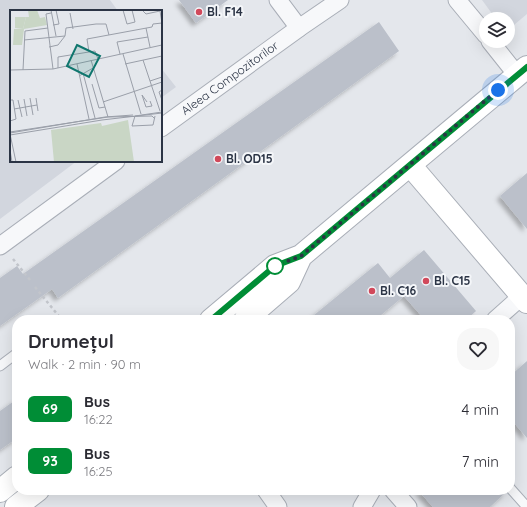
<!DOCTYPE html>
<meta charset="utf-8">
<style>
body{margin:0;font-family:Quicksand,sans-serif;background:#f7f7f7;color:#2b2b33;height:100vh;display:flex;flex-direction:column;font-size:15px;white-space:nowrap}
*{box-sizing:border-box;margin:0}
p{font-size:13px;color:#7c7c81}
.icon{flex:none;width:22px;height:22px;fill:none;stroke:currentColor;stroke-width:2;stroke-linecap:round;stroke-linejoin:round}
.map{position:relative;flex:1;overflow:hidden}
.details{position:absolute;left:12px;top:315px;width:503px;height:180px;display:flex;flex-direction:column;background:#fff;border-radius:16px;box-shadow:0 4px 16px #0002}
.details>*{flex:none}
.badge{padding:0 8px;border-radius:6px;font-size:14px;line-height:26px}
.fabs{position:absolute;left:479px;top:12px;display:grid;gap:8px}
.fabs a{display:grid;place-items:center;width:36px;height:36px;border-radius:50%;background:#fff;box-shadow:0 4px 16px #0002;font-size:20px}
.you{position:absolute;width:20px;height:20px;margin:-10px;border:3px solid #fff;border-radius:50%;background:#1a73e8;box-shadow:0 0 0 6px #1a73e833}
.map>.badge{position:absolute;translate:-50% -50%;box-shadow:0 0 0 2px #fff}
.round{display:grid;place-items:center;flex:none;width:42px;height:42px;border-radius:16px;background:#f7f7f7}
.headline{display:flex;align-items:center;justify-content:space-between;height:68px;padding:0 16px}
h1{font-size:19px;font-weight:700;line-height:30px}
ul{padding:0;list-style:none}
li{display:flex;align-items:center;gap:12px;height:52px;padding:0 16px}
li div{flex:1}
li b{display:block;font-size:15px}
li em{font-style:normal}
li .badge{min-width:44px;font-weight:700;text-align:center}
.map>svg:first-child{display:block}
</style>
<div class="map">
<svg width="527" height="507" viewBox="0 0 527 507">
<defs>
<filter id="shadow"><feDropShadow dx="-3.5" dy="3.5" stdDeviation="2" flood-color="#0004"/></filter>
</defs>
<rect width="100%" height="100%" fill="#e4e7ec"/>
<path fill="#d2d6de" d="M0,0H110L118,11H11V161H77L0,219Z
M482,0H527V14L508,30V19H496Z
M161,68L176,87L161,98Z"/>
<path fill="#bbc0ca" filter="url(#shadow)" d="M179,0H228L196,23Z
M379,22L399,51L58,298L52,289L0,326V278L17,266L23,274Z
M527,173V229L500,196Z
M424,250L476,311L466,320H425L404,296L375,320H308L378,263L390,278Z
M527,361V438L510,418V376Z
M17,399V438L0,450V411Z
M418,490H504L506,492L490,507H433Z"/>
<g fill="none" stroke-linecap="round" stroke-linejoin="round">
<defs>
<path id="lane" d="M0,366L17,353
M510,488L527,507"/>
<g id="street">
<path d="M278,0L299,28"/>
<path d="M457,0L486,35"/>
<path d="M490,41L517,75"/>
<path id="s1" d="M161,128L299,28L340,0"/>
<path d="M0,246L116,161"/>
<path d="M495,320L522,296"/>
<path d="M266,490L278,507"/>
<path d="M393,490L408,507"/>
<path d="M362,507L372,490"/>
</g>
<path id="secondary" d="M410,165L527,302
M211,320L275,266L301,256L527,67
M245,320L289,282L301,256
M0,491L17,477
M16,507L38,490"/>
</defs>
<use href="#lane" stroke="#a9aeb7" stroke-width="11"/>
<use href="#street" stroke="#a9aeb7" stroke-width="19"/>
<use href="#secondary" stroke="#a9aeb7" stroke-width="24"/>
<path stroke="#c2c5cb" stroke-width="2.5" stroke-dasharray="3 3" stroke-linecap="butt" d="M13,259L30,280
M35,287L62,320"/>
<use href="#lane" stroke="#f7f8fa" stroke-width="9"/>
<use href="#street" stroke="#f7f8fa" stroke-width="17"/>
<use href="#secondary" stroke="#fff" stroke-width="22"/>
</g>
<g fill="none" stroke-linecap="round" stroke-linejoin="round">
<defs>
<path id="line" d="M211,320L275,266L301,256L527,67"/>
</defs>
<use href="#line" stroke="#fff" stroke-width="9"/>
<use href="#line" stroke="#008d36" stroke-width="6"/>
<path stroke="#2b3445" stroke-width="4" stroke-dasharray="0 7.2" d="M275,266L301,256L368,200L498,90"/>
</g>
<g fill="#d1495b" stroke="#f4f6f9" stroke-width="1.5">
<circle cx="199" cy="12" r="4"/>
<circle cx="218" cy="159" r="4"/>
<circle cx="426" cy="281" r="4"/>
<circle cx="372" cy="291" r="4"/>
</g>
<circle fill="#fff" stroke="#008d36" stroke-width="2" cx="275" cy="266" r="8"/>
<g text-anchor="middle" stroke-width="4" stroke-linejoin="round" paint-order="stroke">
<g font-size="12" font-weight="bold" fill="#2b3445" stroke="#f4f6f9" text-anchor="start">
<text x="207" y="16">Bl. F14</text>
<text x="226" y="163">Bl. OD15</text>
<text x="434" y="285">Bl. C15</text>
<text x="380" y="295">Bl. C16</text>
</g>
<g font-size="12" fill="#2b3445" stroke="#f4f6f9">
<text dy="4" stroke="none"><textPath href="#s1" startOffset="85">Aleea Compozitorilor</textPath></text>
</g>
</g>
<g transform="translate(10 10)">
<rect width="152" height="152" fill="#e4e7ec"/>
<path d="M18,0H27L30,8L35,7L37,15L14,19L12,35H3L4,19H13L16,7H19Z" fill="#c9d6c5"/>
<path d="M5,7H16L13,19L5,18ZM118,110L124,152H44L41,120L91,113L92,116Z" fill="#c9d6c5"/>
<path fill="none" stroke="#9a9fa9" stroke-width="1" d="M41,0L46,26M113,0L117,14L125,12L122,0M132,0L136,4L150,1M150,1L152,13M41,3L36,4L43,59M60,3L63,19M43,15L49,14L46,0M136,18L140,37M55,26L56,18L86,14H96L99,25M14,30L55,26M39,37L48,35L55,26M79,42L77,29L142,17L143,14L152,13M110,44L107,32L138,27M113,44L131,104M81,50L98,107M133,50L150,101M67,54L79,109M115,54L152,46M48,58V47L85,41L88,49M0,60L43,59L152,35M13,60L15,21L38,18M73,63L85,108M69,66L83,58M140,71L152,67M82,74L89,98L95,97M152,80L149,82L152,90M20,88L23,105M26,88L28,101M14,89L17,106M0,90H3L6,109L0,111M8,90L12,107M93,92L152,72M137,92L132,85L136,97L142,96L140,91M4,99L27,95M145,106L143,115L122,116L125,106L152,102M0,122L98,107L142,106L145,109M0,123L95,107L123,105M0,124L6,152M0,125L92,110L152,103M0,140L2,152"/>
<path fill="#0f766e" fill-opacity="0.15" stroke="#0f766e" stroke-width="2" d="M67,35L90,46L79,67L57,56Z"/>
<rect width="152" height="152" fill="none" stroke="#2b3445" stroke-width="2"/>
</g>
</svg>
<div class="fabs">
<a><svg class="icon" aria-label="layers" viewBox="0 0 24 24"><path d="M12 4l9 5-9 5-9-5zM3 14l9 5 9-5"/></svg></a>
</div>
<div class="you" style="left:498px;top:90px"></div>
<section class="details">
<div class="headline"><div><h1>Drumețul</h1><p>Walk · 2 min · 90 m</p></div><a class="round"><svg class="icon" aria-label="heart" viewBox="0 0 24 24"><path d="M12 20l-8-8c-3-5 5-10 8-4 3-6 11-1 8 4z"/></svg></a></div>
<ul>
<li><span class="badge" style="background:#008d36;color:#fff">69</span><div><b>Bus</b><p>16:22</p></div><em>4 min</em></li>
<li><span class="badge" style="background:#008d36;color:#fff">93</span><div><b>Bus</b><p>16:25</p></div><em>7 min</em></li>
</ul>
</section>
</div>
